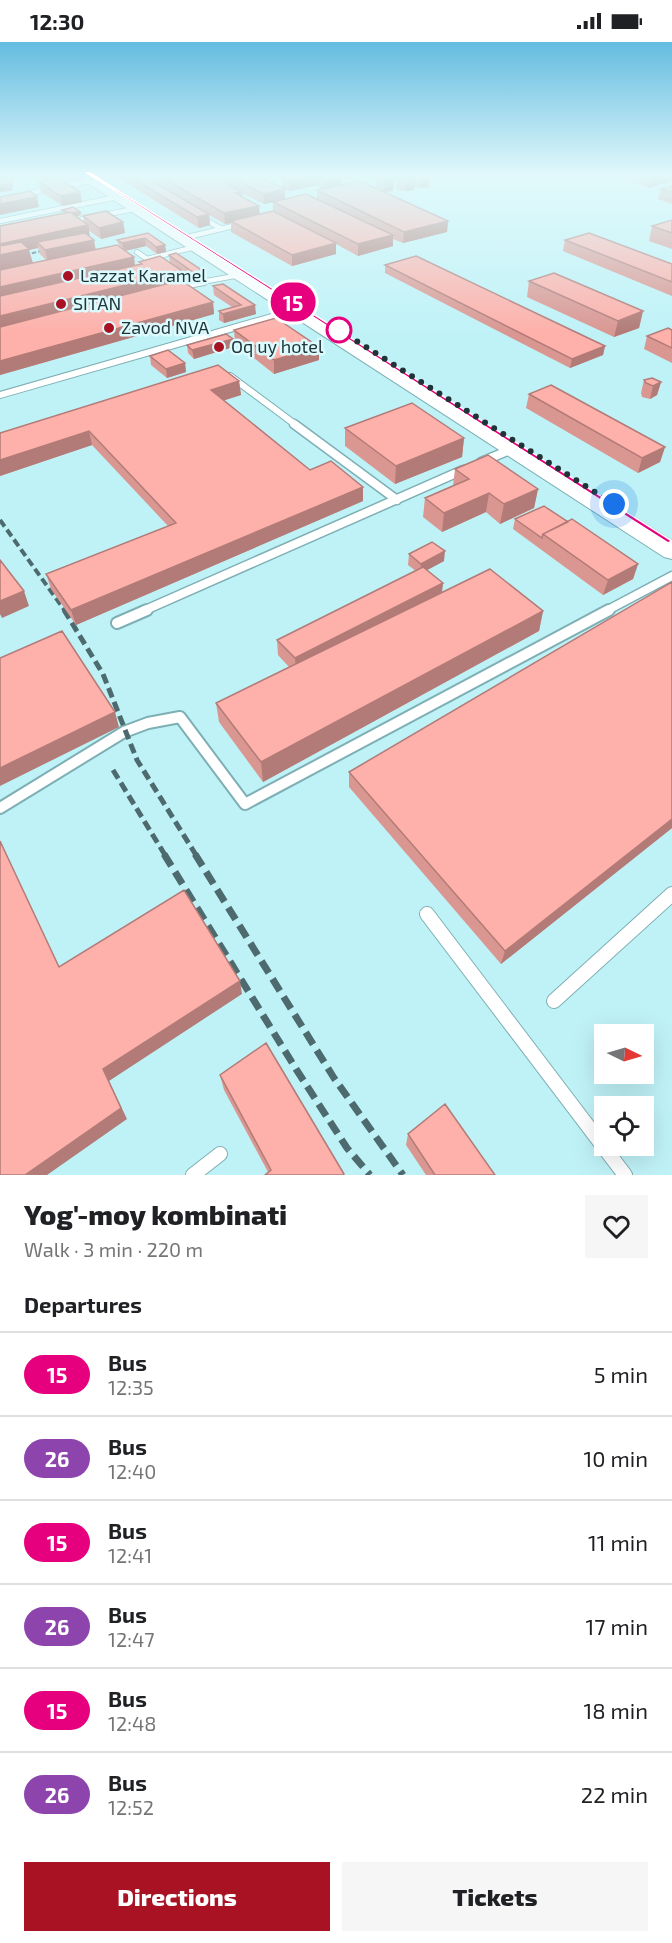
<!DOCTYPE html>
<meta charset="utf-8">
<style>
body{margin:0;font-family:"Exo 2",sans-serif;background:#f6f6f6;color:#202124;height:100vh;display:flex;flex-direction:column;font-size:22px;white-space:nowrap}
*{box-sizing:border-box;margin:0}
p{font-size:20px;color:#757577}
.icon{flex:none;width:33px;height:33px;fill:none;stroke:currentColor;stroke-width:2;stroke-linecap:round;stroke-linejoin:round}
.map{position:relative;height:1133px;overflow:hidden}
.side{display:flex;flex-direction:column;background:#fff;flex:1}
.side>*{flex:none}
.badge{padding:0 12px;border-radius:20px;font-size:21px;line-height:39px}
.needle{width:39px;rotate:95deg}
.buttons{position:absolute;left:594px;top:982px;display:grid;gap:12px}
.buttons a{display:grid;place-items:center;width:60px;height:60px;border-radius:0px;background:#fff;box-shadow:0 6px 24px #0002;font-size:30px}
.you{position:absolute;width:30px;height:30px;margin:-15px;border:4px solid #fff;border-radius:50%;background:#1a73e8;box-shadow:0 0 0 9px #1a73e833}
.map>.badge{position:absolute;translate:-50% -50%;box-shadow:0 0 0 3px #fff}
h2{padding:0 24px;font-size:22px;line-height:54px}
.round{display:grid;place-items:center;flex:none;width:63px;height:63px;border-radius:0px;background:#f6f6f6}
.headline{display:flex;align-items:center;justify-content:space-between;height:102px;padding:0 24px}
h1{font-size:28px;font-weight:800;line-height:45px}
.button{display:flex;gap:12px;margin-top:auto;padding:12px 24px}
.button a{flex:1;height:69px;border-radius:0px;background:#a81222;color:#fff;font-size:24px;font-weight:800;line-height:69px;text-align:center}
.button a+a{background:#f6f6f6;color:#202124}
ul{padding:0;list-style:none}
li{display:flex;align-items:center;gap:18px;height:84px;padding:0 24px;border-top:2px solid #e0e0e0}
li div{flex:1}
li b{display:block;font-size:22px}
li em{font-style:normal}
li .badge{min-width:66px;font-weight:700;text-align:center}
.status{display:flex;justify-content:space-between;align-items:center;height:42px;padding:0 30px;background:#fff;direction:ltr}
.status svg{height:16px;fill:currentColor}
.map>svg:first-child{display:block}
</style>
<div class="status"><b>12:30</b><svg viewBox="0 0 49 12"><path d="M0 12V9h3v3zM5 12V6h3v6zM10 12V3h3v9zM15 12V0h3v12zM26 1h20v11H26zM47 4h2v5h-2z"/></svg></div>
<div class="map">
<svg width="672" height="1133" viewBox="0 0 672 1133">
<rect width="100%" height="100%" fill="#bff2f7"/>
<g fill="none" stroke-linecap="round" stroke-linejoin="round">
<defs>
<path id="service-far4" d="M0,159L50,146L97,138
M200,175L222,187
M0,179L122,154
M69,180L134,167
M188,195L241,182
M137,210L147,217L195,205
M196,241L240,233"/>
<path id="service-far3" d="M177,245L204,240
M230,334L296,383
M0,353L303,266"/>
<path id="service-far2" d="M294,382L397,458
M481,420L512,407
M143,569L463,428
M606,569L672,534"/>
<path id="service-far1" d="M117,581L147,568
M0,766L124,690L148,681L180,675L245,762L609,568"/>
<path id="service" d="M427,872L625,1133
M554,959L672,852
M193,1133L220,1112"/>
<path id="secondary" d="M75,133H88L672,499V517L664,515Z"/>
</defs>
<use href="#service-far4" stroke="#7eafb4" stroke-width="6"/>
<use href="#service-far3" stroke="#7eafb4" stroke-width="8"/>
<use href="#service-far2" stroke="#7eafb4" stroke-width="11"/>
<use href="#service-far1" stroke="#7eafb4" stroke-width="14"/>
<use href="#service" stroke="#7eafb4" stroke-width="16"/>
<use href="#secondary" stroke="#7eafb4" stroke-width="2"/>
<use href="#service-far4" stroke="#fff" stroke-width="4.5"/>
<use href="#service-far3" stroke="#fff" stroke-width="6"/>
<use href="#service-far2" stroke="#fff" stroke-width="8"/>
<use href="#service-far1" stroke="#fff" stroke-width="10"/>
<use href="#service" stroke="#fff" stroke-width="14"/>
<use href="#secondary" fill="#fff" fill-rule="evenodd"/>
<path stroke="#4d6b6e" stroke-width="2" stroke-dasharray="4.5 2" stroke-linecap="butt" d="M0,218L56,206"/>
<path stroke="#4d6b6e" stroke-width="4" stroke-dasharray="8 4" stroke-linecap="butt" d="M0,478L65,569"/>
<path stroke="#4d6b6e" stroke-width="5" stroke-dasharray="10 5" stroke-linecap="butt" d="M64,568L103,632L137,718L196,813
M113,728L165,813"/>
<path stroke="#4d6b6e" stroke-width="7" stroke-dasharray="14 7" stroke-linecap="butt" d="M164,812L296,1027L347,1106L370,1133
M195,812L334,1036L403,1133"/>
</g>
<path fill="#da9792" fill-rule="evenodd" d="M43,133H55V136L54,137L80,150L82,160L63,164L41,150L39,140L44,139Z
M119,133H210L225,141V133H255L285,157H317V148L321,147L319,146V143L289,149L282,146V135H283V133H334L341,143L376,147V137L394,138L393,149L384,150L379,148L448,179L447,190L403,201L393,197V204L358,214L336,202V212L292,224L231,190V181L225,182L209,173L210,183L199,186L120,137ZM242,151L264,162L273,160V170L259,172V164L243,155Z
M421,133L429,145L420,146L414,145V148L405,149L396,147L397,137H412V134Z
M614,133H672L649,146Z
M672,144V162L658,157L661,147Z
M62,168L80,170L81,173L76,174L84,181L83,174L123,180L125,191L101,197L88,188L90,195L96,207L119,204L117,198L148,191L165,203L166,210L157,212L146,204L125,209L134,215L135,223L140,222L139,220L170,221L169,213L203,238L195,239L182,230L183,239L213,260L214,272L0,333V184L64,172ZM38,206L40,212L46,218L33,221L29,208Z
M672,178V207L649,199L652,184Z
M565,198L672,222V254L563,209Z
M385,223L605,304L603,313L570,326L385,231Z
M529,239L643,269L639,286L614,295L527,255Z
M213,244L256,272L224,281L219,278V269L232,265L214,253Z
M234,288L319,305V318L274,332L235,301Z
M672,288V321L644,307L647,294Z
M233,297V305L194,317L188,311L187,303Z
M150,314L185,321L186,330L167,336L151,323Z
M644,338L661,340L657,353L650,357L642,355L641,351Z
M239,339L241,353L224,358L310,428L363,445V459L76,583L51,547L46,532L168,484L92,403L0,434V391Z
M529,352L665,405L660,420L638,431L526,366Z
M345,386L464,396L462,415L395,442L345,404Z
M455,427L538,447L534,466L500,482L486,470L442,490L423,475L425,456L453,444Z
M515,477L568,480L638,522L633,537L603,553L513,487Z
M409,512L444,519L427,528L443,541L442,551L543,569L539,589L263,740L219,680L216,661L289,625L278,613L277,598L416,529L408,523Z
M672,540V786L501,922L349,745V730Z
M220,1033L344,1132V1133H265L268,1130L224,1048Z
M408,1092L495,1133H426L406,1103Z"/>
<path fill="#b27b77" d="M43,133H55V136L44,137Z
M321,133H334L341,135V145L324,149V139L319,136V143L289,149V139Z
M662,133H672V139L649,146L651,135Z
M12,135L13,142L12,149L0,150V142Z
M429,135V145L420,146L421,136Z
M394,138L393,149L384,150L385,139Z
M414,138V148L405,149V139Z
M285,147V158L264,162L263,152Z
M80,150L82,160L63,164L60,154Z
M242,150L243,160L235,151Z
M37,155L39,165L0,173V162Z
M259,164L260,175L231,179V181L225,182L224,171Z
M80,170L81,173L70,176L69,172Z
M209,172L210,183L199,186L197,175Z
M448,179L447,190L403,201L404,190Z
M123,180L125,191L101,197L99,186Z
M88,183L90,195L37,200L38,206L29,208L33,222L0,230V202Z
M393,193V204L358,214V202Z
M145,196L146,204L124,209L122,201Z
M94,198L96,210L48,220L45,208Z
M336,201V212L292,224V213Z
M165,203L166,210L157,212L156,205Z
M134,215L135,227L0,258V245Z
M182,229L183,241L0,287V274Z
M203,229V238L195,239L194,231Z
M213,260L214,272L0,333V319Z
M255,263L256,272L224,281L223,272Z
M643,269L639,286L614,295L618,279Z
M233,297V305L194,317L192,308Z
M605,304L603,313L570,326L572,317Z
M319,305V318L274,332V318Z
M185,321L186,330L167,336L166,327Z
M239,339L241,353L213,362L211,348Z
M661,340L657,353L650,357L653,344Z
M89,389L92,403L0,434V418Z
M464,396L462,415L395,442L396,424Z
M665,405L660,420L638,431L642,416Z
M363,445V459L76,583L71,568Z
M538,447L534,466L500,482L504,462Z
M489,451L486,470L442,490L444,471Z
M445,509L444,519L420,532L421,522Z
M638,522L633,537L603,553L608,538Z
M443,541L441,556L296,631L295,616Z
M24,549L29,564L2,576L0,572V559Z
M543,569L539,589L263,740L261,720Z
M115,670L119,685L0,744V726Z
M672,777V786L501,922L505,909Z
M240,939L242,952L109,1039L127,1077L47,1133H25L103,1027Z"/>
<path fill="#feb0aa" stroke="#b27b77" stroke-width="1.5" d="M127,133H141L209,172L197,175Z
M157,133H210L242,150L235,151L259,164L224,171Z
M226,133H255L285,147L263,152Z
M288,133H321L289,139L282,135L290,134Z
M335,133L341,135L324,139L319,136Z
M421,133L429,135L421,136L412,134Z
M643,133H662L651,135Z
M12,135L10,142H0V136Z
M58,136L80,150L60,154L39,140Z
M385,136L394,138L385,139L376,137Z
M406,136L414,138L405,139L397,137Z
M44,137H54L44,139Z
M360,139L448,179L404,190L317,148Z
M672,144V150L661,147Z
M30,149L37,155L0,162V155Z
M306,152L393,193L358,202L273,160Z
M73,165L80,170L72,171L70,170L68,171L62,168Z
M106,169L123,180L99,186L83,174Z
M273,169L336,201L292,213L231,179Z
M70,170L88,183L0,202V184Z
M672,178V191L652,184Z
M85,191L94,198L45,208L37,200Z
M148,191L165,203L156,205L145,196L122,201L117,198Z
M589,191L672,222V240L565,198Z
M21,200L29,207L0,213V204Z
M117,203L134,215L0,245V228Z
M176,211L203,229L194,231L169,213Z
M160,214L182,229L0,274V254L142,222L139,220Z
M416,214L605,304L572,317L385,223Z
M554,231L643,269L618,279L529,239Z
M181,238L213,260L0,319V285Z
M223,242L255,263L223,272L219,269L241,263L213,244Z
M276,276L319,305L274,318L234,288Z
M668,286L672,288V306L647,294Z
M226,292L233,297L192,308L187,303Z
M168,308L185,321L166,327L150,314Z
M218,323L239,339L211,348L310,428L331,419L363,445L71,568L46,532L176,481L89,389L0,418V391Z
M652,336L661,340L653,344L646,341L644,338Z
M551,343L665,405L642,416L529,352Z
M412,361L464,396L396,424L345,386Z
M488,413L538,447L504,462L489,451L444,471L425,456L469,437L455,427Z
M544,464L568,480L543,492L542,496L515,477Z
M572,477L638,522L608,538L543,492Z
M432,500L445,509L421,522L409,512Z
M0,518L24,549L0,559Z
M423,525L443,541L295,616L277,598Z
M490,527L543,569L261,720L216,661Z
M672,540V777L505,909L349,730Z
M62,589L115,670L0,726V616Z
M0,799L59,925L184,848L240,939L103,1027L121,1066L25,1133H0Z
M266,1001L344,1132L343,1133H265L271,1128L220,1033Z
M445,1062L495,1133H435L408,1092Z"/>
<linearGradient id="sky" x2="0" y2="1"><stop stop-color="#64bce0"/><stop offset="0.46" stop-color="#e2f9fb"/><stop offset="1" stop-color="#e2f9fb" stop-opacity="0"/></linearGradient>
<rect width="672" height="291" fill="url(#sky)"/>
<path fill="#e6007e" stroke="#fff" stroke-width="1.5" d="M87,131H90L672,499L668,501Z"/>
<g fill="none" stroke-linecap="round" stroke-linejoin="round">
<path stroke="#1f3436" stroke-width="6" stroke-dasharray="0 10.8" d="M339,288L614,462"/>
</g>
<g fill="#a81222" stroke="#ddfbfe" stroke-width="2">
<circle cx="68" cy="234" r="6"/>
<circle cx="61" cy="262" r="6"/>
<circle cx="109" cy="286" r="6"/>
<circle cx="219" cy="305" r="6"/>
</g>
<circle fill="#fff" stroke="#e6007e" stroke-width="3" cx="339" cy="288" r="12"/>
<g text-anchor="middle" stroke-width="5" stroke-linejoin="round" paint-order="stroke">
<g font-size="18" fill="#1f3436" stroke="#ddfbfe" text-anchor="start">
<text x="80" y="240">Lazzat Karamel</text>
<text x="73" y="268">SITAN</text>
<text x="121" y="292">Zavod NVA</text>
<text x="231" y="311">Oq uy hotel</text>
</g>
</g>
</svg>
<div class="buttons">
<a><svg class="needle" viewBox="-14 -14 28 28"><path d="M0-13l5 13h-10z" fill="#e53935"/><path d="M0 13l5-13h-10z" fill="#757577"/></svg></a>
<a><svg class="icon" aria-label="locate" viewBox="0 0 24 24"><circle cx="12" cy="12" r="6"/><path d="M12 2v4M12 18v4M2 12h4M18 12h4"/></svg></a>
</div>
<div class="you" style="left:614px;top:462px"></div>
<b class="badge" style="left:293px;top:260px;background:#e6007e;color:#fff">15</b>
</div>
<section class="side">
<div class="headline"><div><h1>Yog'-moy kombinati</h1><p>Walk · 3 min · 220 m</p></div><a class="round"><svg class="icon" aria-label="heart" viewBox="0 0 24 24"><path d="M12 20l-8-8c-3-5 5-10 8-4 3-6 11-1 8 4z"/></svg></a></div>
<h2>Departures</h2>
<ul>
<li><span class="badge" style="background:#e6007e;color:#fff">15</span><div><b>Bus</b><p>12:35</p></div><em>5 min</em></li>
<li><span class="badge" style="background:#8e44ad;color:#fff">26</span><div><b>Bus</b><p>12:40</p></div><em>10 min</em></li>
<li><span class="badge" style="background:#e6007e;color:#fff">15</span><div><b>Bus</b><p>12:41</p></div><em>11 min</em></li>
<li><span class="badge" style="background:#8e44ad;color:#fff">26</span><div><b>Bus</b><p>12:47</p></div><em>17 min</em></li>
<li><span class="badge" style="background:#e6007e;color:#fff">15</span><div><b>Bus</b><p>12:48</p></div><em>18 min</em></li>
<li><span class="badge" style="background:#8e44ad;color:#fff">26</span><div><b>Bus</b><p>12:52</p></div><em>22 min</em></li>
</ul>
<div class="button"><a>Directions</a><a>Tickets</a></div>
</section>
